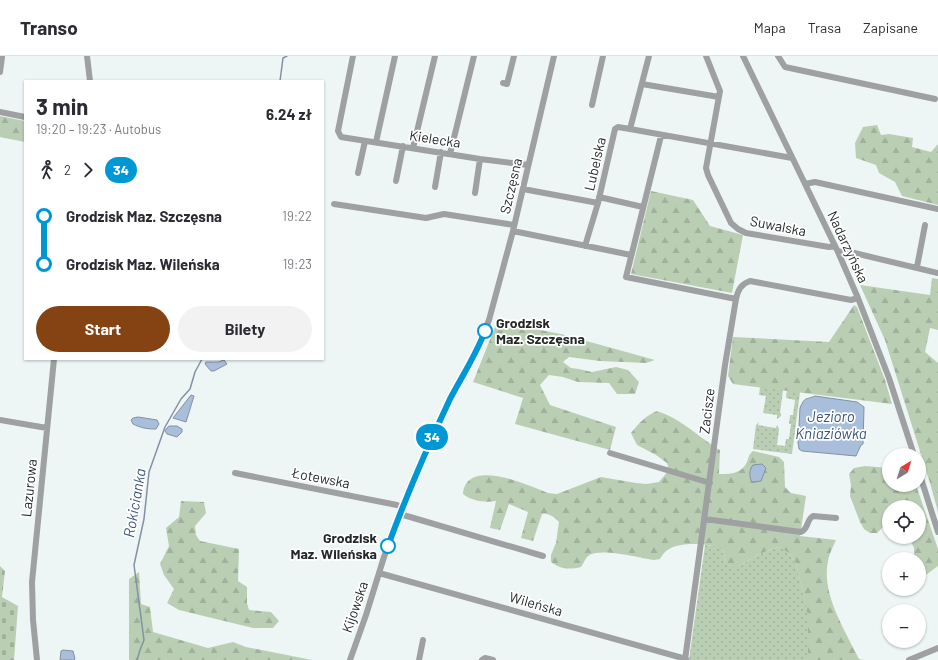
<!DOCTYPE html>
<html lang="pl">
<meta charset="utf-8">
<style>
body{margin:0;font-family:Barlow,sans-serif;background:#f2f2f3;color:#2b2b33;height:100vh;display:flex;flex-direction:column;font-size:15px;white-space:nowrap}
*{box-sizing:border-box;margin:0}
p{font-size:13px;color:#7c7c81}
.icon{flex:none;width:22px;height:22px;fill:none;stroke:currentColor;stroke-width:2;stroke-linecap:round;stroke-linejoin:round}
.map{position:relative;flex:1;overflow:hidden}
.side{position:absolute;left:24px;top:24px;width:300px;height:280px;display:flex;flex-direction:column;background:#fff;border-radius:0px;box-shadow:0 1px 3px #0004}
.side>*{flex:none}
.badge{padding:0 8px;border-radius:13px;font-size:14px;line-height:26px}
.needle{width:26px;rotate:38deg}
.tools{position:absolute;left:882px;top:392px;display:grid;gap:8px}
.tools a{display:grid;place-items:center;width:44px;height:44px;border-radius:50%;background:#fff;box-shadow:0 1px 3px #0004;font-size:20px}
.map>.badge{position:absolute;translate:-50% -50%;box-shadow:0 0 0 2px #fff}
.legs{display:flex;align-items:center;gap:6px;height:44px;padding:0 12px;font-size:13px}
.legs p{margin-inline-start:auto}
.headline{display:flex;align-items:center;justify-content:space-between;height:68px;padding:0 12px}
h1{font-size:22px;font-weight:700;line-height:30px}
.cta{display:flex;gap:8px;margin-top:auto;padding:8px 12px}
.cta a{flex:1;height:46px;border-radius:24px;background:#854213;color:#fff;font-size:16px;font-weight:700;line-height:46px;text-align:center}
.cta a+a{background:#f2f2f3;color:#2b2b33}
ul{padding:0 12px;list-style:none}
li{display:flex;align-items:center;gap:14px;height:48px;font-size:15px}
li i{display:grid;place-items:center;width:6px;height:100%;margin:0 5px;background:currentColor}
li i::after{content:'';width:10px;height:10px;margin:-5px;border:3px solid;border-radius:50%;background:#fff}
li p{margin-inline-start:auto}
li:first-child i{background:linear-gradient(#0000 50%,currentColor 0)}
li:last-child i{background:linear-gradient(currentColor 50%,#0000 0)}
header{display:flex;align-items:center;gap:24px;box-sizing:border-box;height:56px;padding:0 20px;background:#fff;border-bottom:1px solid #e1e1e2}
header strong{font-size:19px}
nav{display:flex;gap:22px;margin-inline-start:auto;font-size:14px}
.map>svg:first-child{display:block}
</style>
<header>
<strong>Transo</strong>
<nav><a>Mapa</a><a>Trasa</a><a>Zapisane</a></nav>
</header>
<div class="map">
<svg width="938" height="604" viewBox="0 0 938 604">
<defs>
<pattern id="grass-dots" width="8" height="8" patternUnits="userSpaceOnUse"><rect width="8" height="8" fill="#baceb4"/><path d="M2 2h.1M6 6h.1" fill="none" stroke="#a0b19b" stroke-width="1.8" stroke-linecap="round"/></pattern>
<pattern id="forest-firs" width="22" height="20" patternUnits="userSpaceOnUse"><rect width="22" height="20" fill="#baceb4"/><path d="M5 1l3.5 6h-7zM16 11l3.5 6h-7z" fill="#a0b19b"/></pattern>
<pattern id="cemetery-stones" width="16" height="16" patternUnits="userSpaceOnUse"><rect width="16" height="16" fill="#baceb4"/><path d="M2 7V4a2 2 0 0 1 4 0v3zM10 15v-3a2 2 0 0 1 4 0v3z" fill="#a0b19b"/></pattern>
</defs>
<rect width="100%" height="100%" fill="#eef5f5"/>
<path fill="url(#grass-dots)" d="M760,331L783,334L780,357H781V360L777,363V359L763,357L766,340L759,339Z
M787,334L800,336L792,398L753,393L756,369L759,366L758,369L776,372L777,369L779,373L777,389L785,390L786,383H789L791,368H789L790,359H793L795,344L786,342Z
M705,489L715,490L723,494L726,506L739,510L759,498L778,491L783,492L789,497L796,507L808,558L809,590L808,604H689Z"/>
<path fill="url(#forest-firs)" d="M0,60L25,65V86L0,81Z
M877,69L881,79L889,78L913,82L912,91L931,96L938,88V149L902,140L895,126L879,117L876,109L856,102L855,87L863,71Z
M651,135L693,144L710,170L743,179L732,237L631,218Z
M932,222L938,223V274L930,272L925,296L938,307V456L930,427L885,284L860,229L930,239Z
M854,249L857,251L885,324L892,348L733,328L728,320L733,281L829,286Z
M497,266L561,278L655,304L646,307L600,305L569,301L563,306L571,312L579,313L592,316L616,311L628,314L639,326L635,338H617L609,327L578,326L563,321L549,319L540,329L550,349L616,371L610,394L515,368L523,342L473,326Z
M657,355C673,360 688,371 702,382C709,386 713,391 720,394L719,418C731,418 741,418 747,406C749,401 749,398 753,395L779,401L784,406L785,431L791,437L806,440L800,480L836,484C833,491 829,498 828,505C821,538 845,574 859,603L863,604H808V560L796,507L789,497L783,493L778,491L759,498L739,510L731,511L726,506L723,494C710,487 684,486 671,492C666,494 662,499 660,503L654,504C639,502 600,491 588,500C585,503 583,508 581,511C569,514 560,513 551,506V499L556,487L559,466C554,461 549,457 542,458L533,485L521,482L528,456L509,448L500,474L490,472L496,445C486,447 471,445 463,438C466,400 530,430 548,437L557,438L601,421L636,427L646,428L659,426L669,414L667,407L656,399L637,389L631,377C639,367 645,360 657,355Z
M865,410L889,412V429H915L917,432L938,493V510L923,521H919V503H914V492L909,481H919V451H889V468L882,472L877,477H870L864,473L860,466L850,440L851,429L849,418L854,412Z
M181,445L204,446L206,457L195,470L196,479L200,485L239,493L238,525L247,531V547L249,554L271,556L279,565L273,572H253L179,554L167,547L174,533L164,519L160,508L169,490L166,472L179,461Z
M139,516L141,548L150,551L153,576L208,592L233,586L246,591L312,604H129V523Z"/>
<path fill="url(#cemetery-stones)" d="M0,510L5,515L2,541L18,550L14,604H0Z"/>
<path fill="#a9beda" stroke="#8291a5" d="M224,304L227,308L214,315H211L205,308L206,306H218Z
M191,339L194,340L186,366L173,362Z
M815,340L857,346L864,351L863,388L861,389L856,400L802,395L799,393L798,387L800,352C805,340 806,344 815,340Z
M138,361L157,364L159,368L156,373C147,373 141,372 133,368L131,364L133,362Z
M169,370H177L182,373V376L177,381L167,378L165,375L167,372Z
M762,408L766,412L761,425L752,426C749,421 749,414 753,409Z
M63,594L73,595L75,603L74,604H60L61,595Z"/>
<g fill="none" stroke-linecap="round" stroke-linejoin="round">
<path stroke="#8291a5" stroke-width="1.5" d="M280,25L283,2L287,0
M137,604L140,594L144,584L134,509L144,463L149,416L165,371L181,343L190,333L195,316L202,303"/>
<path stroke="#9ea0a1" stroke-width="6" d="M87,0L90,25
M353,0L338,75L341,81L480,103L528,109
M706,0L720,35L706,112L708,119L731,167L738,173L746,177L829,191L835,190
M743,0L838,196L858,242L889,322L914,399
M778,0L785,11L935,43
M0,16L2,1
M503,27L507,28L514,0
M642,28L719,41
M592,49L603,0
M0,56L25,61
M630,73L792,102
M661,80L626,221L736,243
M376,86L395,0
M413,92L435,0
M450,98L474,0
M358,117L365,85
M396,125L403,90
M805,128L815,126L938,153
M435,131L441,96
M523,133L598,147
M475,137L480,103
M599,141L643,151
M334,148L426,162L444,158L514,169
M513,175L631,199
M585,190L598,147L615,73L618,71L630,73L649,0
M838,196L846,195L938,217
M917,211L925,169
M0,364L47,372
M610,397L710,427
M919,416L938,476
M235,417L397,449L402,451
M400,458L543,500
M705,463L801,476C809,473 806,464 813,460L836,462
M379,517L686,603
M37,604L33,564L32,526L54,303
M350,604L366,559L384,501L402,451L431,384L459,326L474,300L489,264L513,175L554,0
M419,604L423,584
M482,604L485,602L493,604
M685,604L725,309L736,243C738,234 741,228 750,225L851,244L858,242
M909,604L938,592"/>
</g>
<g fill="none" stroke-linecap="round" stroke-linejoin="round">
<defs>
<path id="line-1" d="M388,490C406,440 427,392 450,343C462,320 476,299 485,275"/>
</defs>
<use href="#line-1" stroke="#fff" stroke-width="9"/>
<use href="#line-1" stroke="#0098d4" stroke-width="6"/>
</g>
<g fill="#fff" stroke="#0098d4" stroke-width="2">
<circle cx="485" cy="275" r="7"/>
<circle cx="388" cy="490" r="7"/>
</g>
<g text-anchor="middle" stroke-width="3.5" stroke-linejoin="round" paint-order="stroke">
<g font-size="14" fill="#262929" stroke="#fff">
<text transform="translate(435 83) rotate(9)" y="5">Kielecka</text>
<text transform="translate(595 108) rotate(-77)" y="5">Lubelska</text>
<text transform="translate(511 130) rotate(-77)" y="5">Szczęsna</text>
<text transform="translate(778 170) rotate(11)" y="5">Suwalska</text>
<text transform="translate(848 191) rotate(65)" y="5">Nadarzyńska</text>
<text transform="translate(707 355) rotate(-83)" y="5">Zacisze</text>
<text transform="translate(321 422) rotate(11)" y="5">Łotewska</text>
<text transform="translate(29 432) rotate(-84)" y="5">Lazurowa</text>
<text transform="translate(536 548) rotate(16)" y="5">Wileńska</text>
<text transform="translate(355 551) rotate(-71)" y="5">Kijowska</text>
</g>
<g font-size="14" font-weight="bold" fill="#262929" stroke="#fff" text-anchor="start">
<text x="496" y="272">Grodzisk<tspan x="496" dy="16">Maz. Szczęsna</tspan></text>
<text x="377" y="487" text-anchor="end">Grodzisk<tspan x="377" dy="16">Maz. Wileńska</tspan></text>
</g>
<g font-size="15" font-style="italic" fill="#36557d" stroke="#fff">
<text x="831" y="366">Jezioro<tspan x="831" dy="17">Kniaziówka</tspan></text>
<text transform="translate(135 447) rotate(-80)" y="5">Rokicianka</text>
</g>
</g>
</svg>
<div class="tools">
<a><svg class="needle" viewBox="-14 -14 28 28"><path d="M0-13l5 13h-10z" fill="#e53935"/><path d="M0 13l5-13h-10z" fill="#7c7c81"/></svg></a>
<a><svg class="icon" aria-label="locate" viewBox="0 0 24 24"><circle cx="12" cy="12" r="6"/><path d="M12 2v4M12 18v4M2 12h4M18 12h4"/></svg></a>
<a>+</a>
<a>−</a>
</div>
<b class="badge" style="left:432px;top:381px;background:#0098d4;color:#fff">34</b>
<section class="side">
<div class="headline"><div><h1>3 min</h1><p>19:20 – 19:23 · Autobus</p></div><b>6.24 zł</b></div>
<div class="legs"><svg class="icon" aria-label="walk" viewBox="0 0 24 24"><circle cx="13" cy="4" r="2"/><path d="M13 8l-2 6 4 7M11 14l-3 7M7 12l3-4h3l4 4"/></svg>2<svg class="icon" aria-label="forward" viewBox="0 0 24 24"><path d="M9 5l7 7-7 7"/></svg><b class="badge" style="background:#0098d4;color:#fff">34</b></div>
<ul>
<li><i style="color:#0098d4"></i><b>Grodzisk Maz. Szczęsna</b><p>19:22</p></li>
<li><i style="color:#0098d4"></i><b>Grodzisk Maz. Wileńska</b><p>19:23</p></li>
</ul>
<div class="cta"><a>Start</a><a>Bilety</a></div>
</section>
</div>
